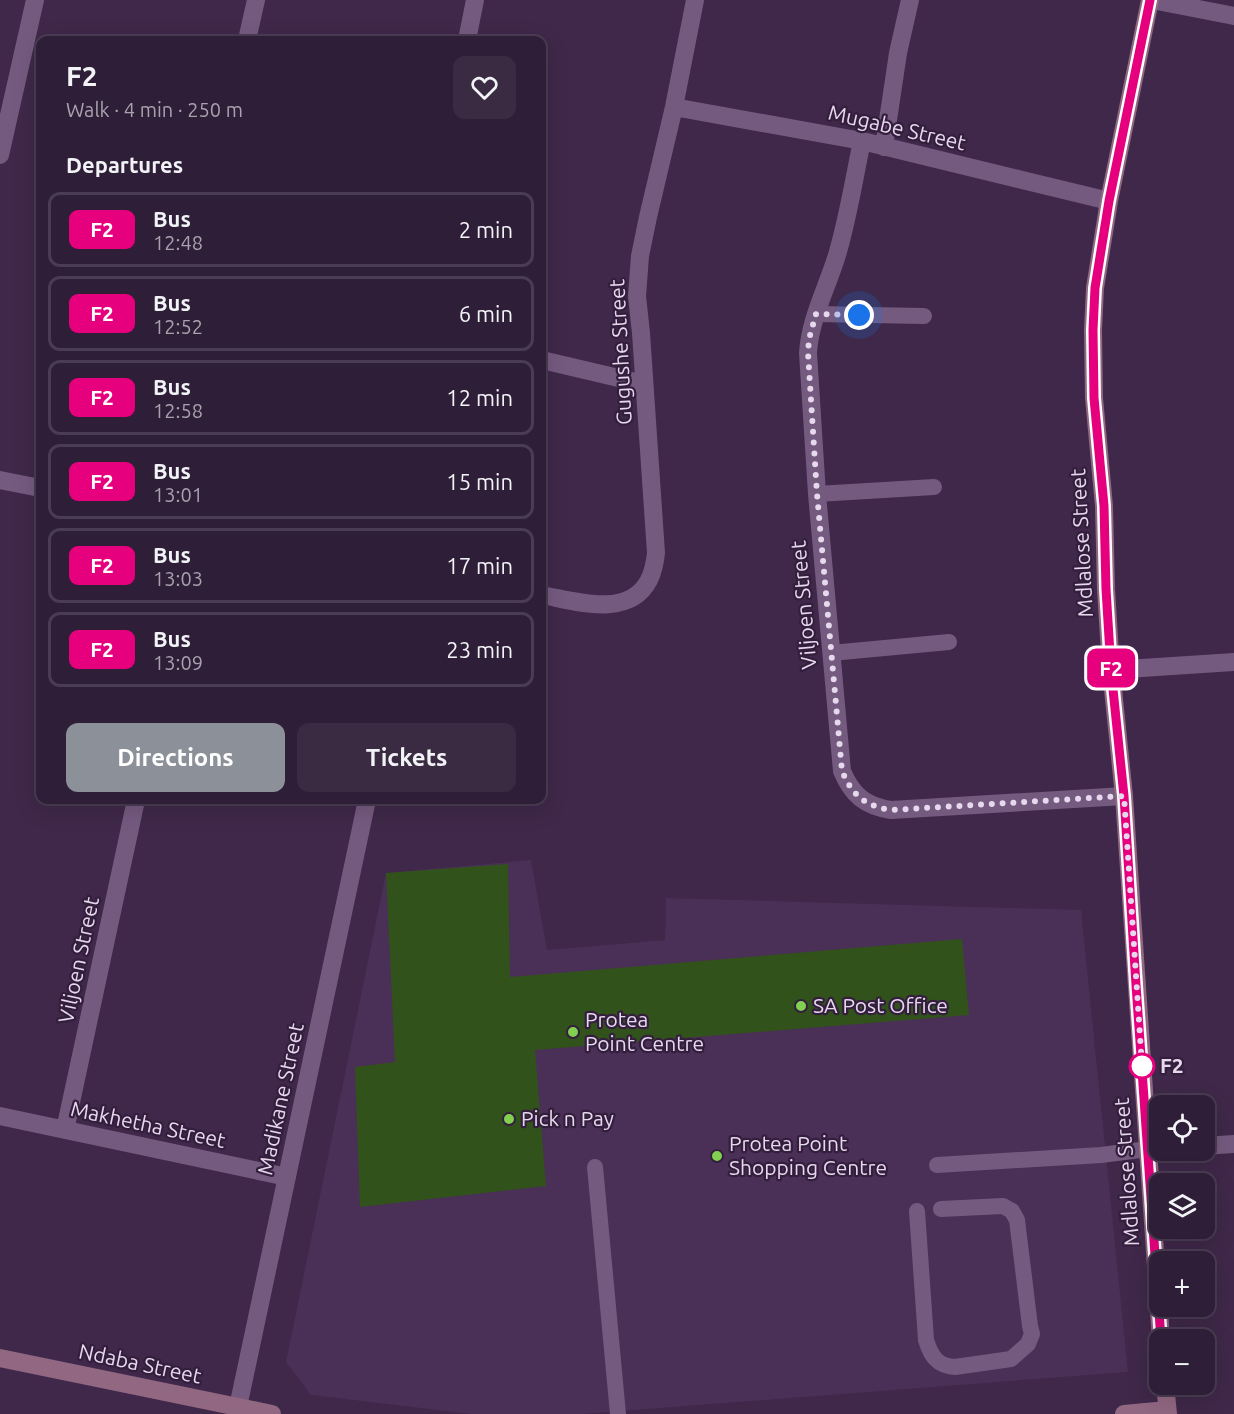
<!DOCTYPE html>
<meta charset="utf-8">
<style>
body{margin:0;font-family:Ubuntu,sans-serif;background:#3b2b42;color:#f1f3f6;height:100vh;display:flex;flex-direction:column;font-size:22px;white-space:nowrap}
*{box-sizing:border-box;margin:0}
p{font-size:20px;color:#a7a2ad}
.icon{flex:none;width:33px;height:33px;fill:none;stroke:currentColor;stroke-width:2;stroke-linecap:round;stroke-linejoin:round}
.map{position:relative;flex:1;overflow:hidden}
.details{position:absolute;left:36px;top:36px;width:510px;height:768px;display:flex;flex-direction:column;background:#2f1e37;border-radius:12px;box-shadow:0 6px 24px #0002,0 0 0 2px #4a3c52}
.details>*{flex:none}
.badge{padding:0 12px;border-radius:9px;font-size:21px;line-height:39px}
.fabs{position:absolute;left:1149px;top:1095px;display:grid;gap:12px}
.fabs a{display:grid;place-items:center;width:66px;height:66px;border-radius:12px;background:#2f1e37;box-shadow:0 6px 24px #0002,0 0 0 2px #4a3c52;font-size:30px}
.you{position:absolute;width:30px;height:30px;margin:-15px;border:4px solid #fff;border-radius:50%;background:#1a73e8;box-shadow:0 0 0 9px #1a73e833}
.map>.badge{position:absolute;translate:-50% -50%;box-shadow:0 0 0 3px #fff}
h2{padding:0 30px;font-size:22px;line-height:54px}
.round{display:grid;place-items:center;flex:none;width:63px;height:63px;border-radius:12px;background:#3b2b42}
.head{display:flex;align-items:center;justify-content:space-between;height:102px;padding:0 30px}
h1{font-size:28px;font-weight:700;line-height:45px}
.primary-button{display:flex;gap:12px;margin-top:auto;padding:12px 30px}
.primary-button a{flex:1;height:69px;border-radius:12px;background:#8c9099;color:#fff;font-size:24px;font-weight:700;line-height:69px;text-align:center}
.primary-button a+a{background:#3b2b42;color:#f1f3f6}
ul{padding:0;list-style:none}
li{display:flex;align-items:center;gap:18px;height:75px;margin:0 12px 9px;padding:0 18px;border:3px solid #4a3c52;border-radius:12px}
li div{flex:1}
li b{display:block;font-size:22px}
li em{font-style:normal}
li .badge{min-width:66px;font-weight:700;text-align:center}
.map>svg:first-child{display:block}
</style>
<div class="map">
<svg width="1234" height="1414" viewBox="0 0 1234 1414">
<rect width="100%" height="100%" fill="#3f2849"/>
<path fill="#4a2f56" d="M531,860L547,950L665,940L666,898L1081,910L1128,1372L582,1414H471L311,1395L286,1362L386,873Z"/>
<path fill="#31531b" d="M508,864L510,977L962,939L969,1015L535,1050L546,1186L360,1207L355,1067L395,1062L386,873Z"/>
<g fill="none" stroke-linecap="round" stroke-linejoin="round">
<path stroke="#745a7f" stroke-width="16" d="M816,314L924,316
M817,494L934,487
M831,653L949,642
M937,1165L1101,1155L1148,1149
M595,1167L618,1414
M917,1211L926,1340C931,1356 937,1366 955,1367L1011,1359L1028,1344L1032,1334L1030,1326L1017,1220L1012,1211L1003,1206L941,1209"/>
<path stroke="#745a7f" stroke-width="18" d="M1152,0L1234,16
M247,40L256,0
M467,40L475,0
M674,107L862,141L1109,201
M862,141C854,179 848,218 837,255C827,288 810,319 808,353L817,494L842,771C852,795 865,806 891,810L1124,796
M884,147L898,53L910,0
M0,155L35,0
M542,360L644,384
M0,480L40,488
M542,595C575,601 629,619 649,580C653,572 655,562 656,553L641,333L637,296L640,256L648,217L674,107L695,0
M1111,670L1234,662
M0,1116L287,1177
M65,1130L136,800
M1204,1146L1234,1144
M238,1407L367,800"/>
<path stroke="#916782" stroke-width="18" d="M1150,0L1109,201L1095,288L1093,330L1094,398L1104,506L1106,589L1111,670L1124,796L1161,1340
M0,1358L272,1414
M1165,1384L1168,1414
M1124,1414L1167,1410"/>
</g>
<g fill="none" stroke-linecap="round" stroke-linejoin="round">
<defs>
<path id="line" d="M1150,0L1109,201L1095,288L1093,330L1094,398L1104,506L1106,589L1111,670L1124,796L1136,985L1161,1340"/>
</defs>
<use href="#line" stroke="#fff" stroke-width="14"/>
<use href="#line" stroke="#e6007e" stroke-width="9"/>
<path stroke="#e6d8ed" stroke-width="6" stroke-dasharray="0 10.8" d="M859,315L816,314L809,339L808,353L817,494L842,771C852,795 865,806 891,810L1124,796L1142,1066"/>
</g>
<g fill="#81d050" stroke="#341e3e" stroke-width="2">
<circle cx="801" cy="1006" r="6"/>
<circle cx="573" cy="1032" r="6"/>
<circle cx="509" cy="1119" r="6"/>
<circle cx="717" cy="1156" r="6"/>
</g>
<circle fill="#fff" stroke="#e6007e" stroke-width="3" cx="1142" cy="1066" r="12"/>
<g text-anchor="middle" stroke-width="4.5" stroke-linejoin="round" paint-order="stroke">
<g font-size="21" fill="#e6d8ed" stroke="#341e3e">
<text transform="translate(897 128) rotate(13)" y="7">Mugabe Street</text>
<text transform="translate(621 352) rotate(-93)" y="7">Gugushe Street</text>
<text transform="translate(1082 543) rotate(-93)" y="7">Mdlalose Street</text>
<text transform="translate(804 605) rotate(-95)" y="7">Viljoen Street</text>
<text transform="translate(79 960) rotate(-78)" y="7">Viljoen Street</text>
<text transform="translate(281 1099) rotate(-78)" y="7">Madikane Street</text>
<text transform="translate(148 1125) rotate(12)" y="7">Makhetha Street</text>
<text transform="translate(1127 1172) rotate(-94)" y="7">Mdlalose Street</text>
<text transform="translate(140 1364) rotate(12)" y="7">Ndaba Street</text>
</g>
<g font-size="21" fill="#e6d8ed" stroke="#341e3e" text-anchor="start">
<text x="813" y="1013">SA Post Office</text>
<text x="585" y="1027">Protea<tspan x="585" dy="24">Point Centre</tspan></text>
<text x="521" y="1126">Pick n Pay</text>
<text x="729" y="1151">Protea Point<tspan x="729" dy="24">Shopping Centre</tspan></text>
</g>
<g font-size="21" font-weight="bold" fill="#e6d8ed" stroke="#341e3e" text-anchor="start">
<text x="1160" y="1073">F2</text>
</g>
</g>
</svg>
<div class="fabs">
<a><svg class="icon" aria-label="locate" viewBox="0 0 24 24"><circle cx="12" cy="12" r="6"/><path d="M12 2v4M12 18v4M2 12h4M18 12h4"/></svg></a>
<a><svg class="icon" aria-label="layers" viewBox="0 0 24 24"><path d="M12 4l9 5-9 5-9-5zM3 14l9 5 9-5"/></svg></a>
<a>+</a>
<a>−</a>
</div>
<div class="you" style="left:859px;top:315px"></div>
<b class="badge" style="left:1111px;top:668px;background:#e6007e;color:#fff">F2</b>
<section class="details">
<div class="head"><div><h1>F2</h1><p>Walk · 4 min · 250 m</p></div><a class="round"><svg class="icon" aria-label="heart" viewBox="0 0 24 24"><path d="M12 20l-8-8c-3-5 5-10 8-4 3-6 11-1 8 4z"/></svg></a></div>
<h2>Departures</h2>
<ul>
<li><span class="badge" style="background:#e6007e;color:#fff">F2</span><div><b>Bus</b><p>12:48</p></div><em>2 min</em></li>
<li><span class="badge" style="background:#e6007e;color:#fff">F2</span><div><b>Bus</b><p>12:52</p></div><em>6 min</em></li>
<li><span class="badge" style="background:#e6007e;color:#fff">F2</span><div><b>Bus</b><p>12:58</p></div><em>12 min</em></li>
<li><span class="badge" style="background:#e6007e;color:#fff">F2</span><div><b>Bus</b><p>13:01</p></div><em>15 min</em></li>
<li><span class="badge" style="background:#e6007e;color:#fff">F2</span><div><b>Bus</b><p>13:03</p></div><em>17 min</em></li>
<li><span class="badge" style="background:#e6007e;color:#fff">F2</span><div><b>Bus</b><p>13:09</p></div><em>23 min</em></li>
</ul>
<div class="primary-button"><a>Directions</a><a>Tickets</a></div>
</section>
</div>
